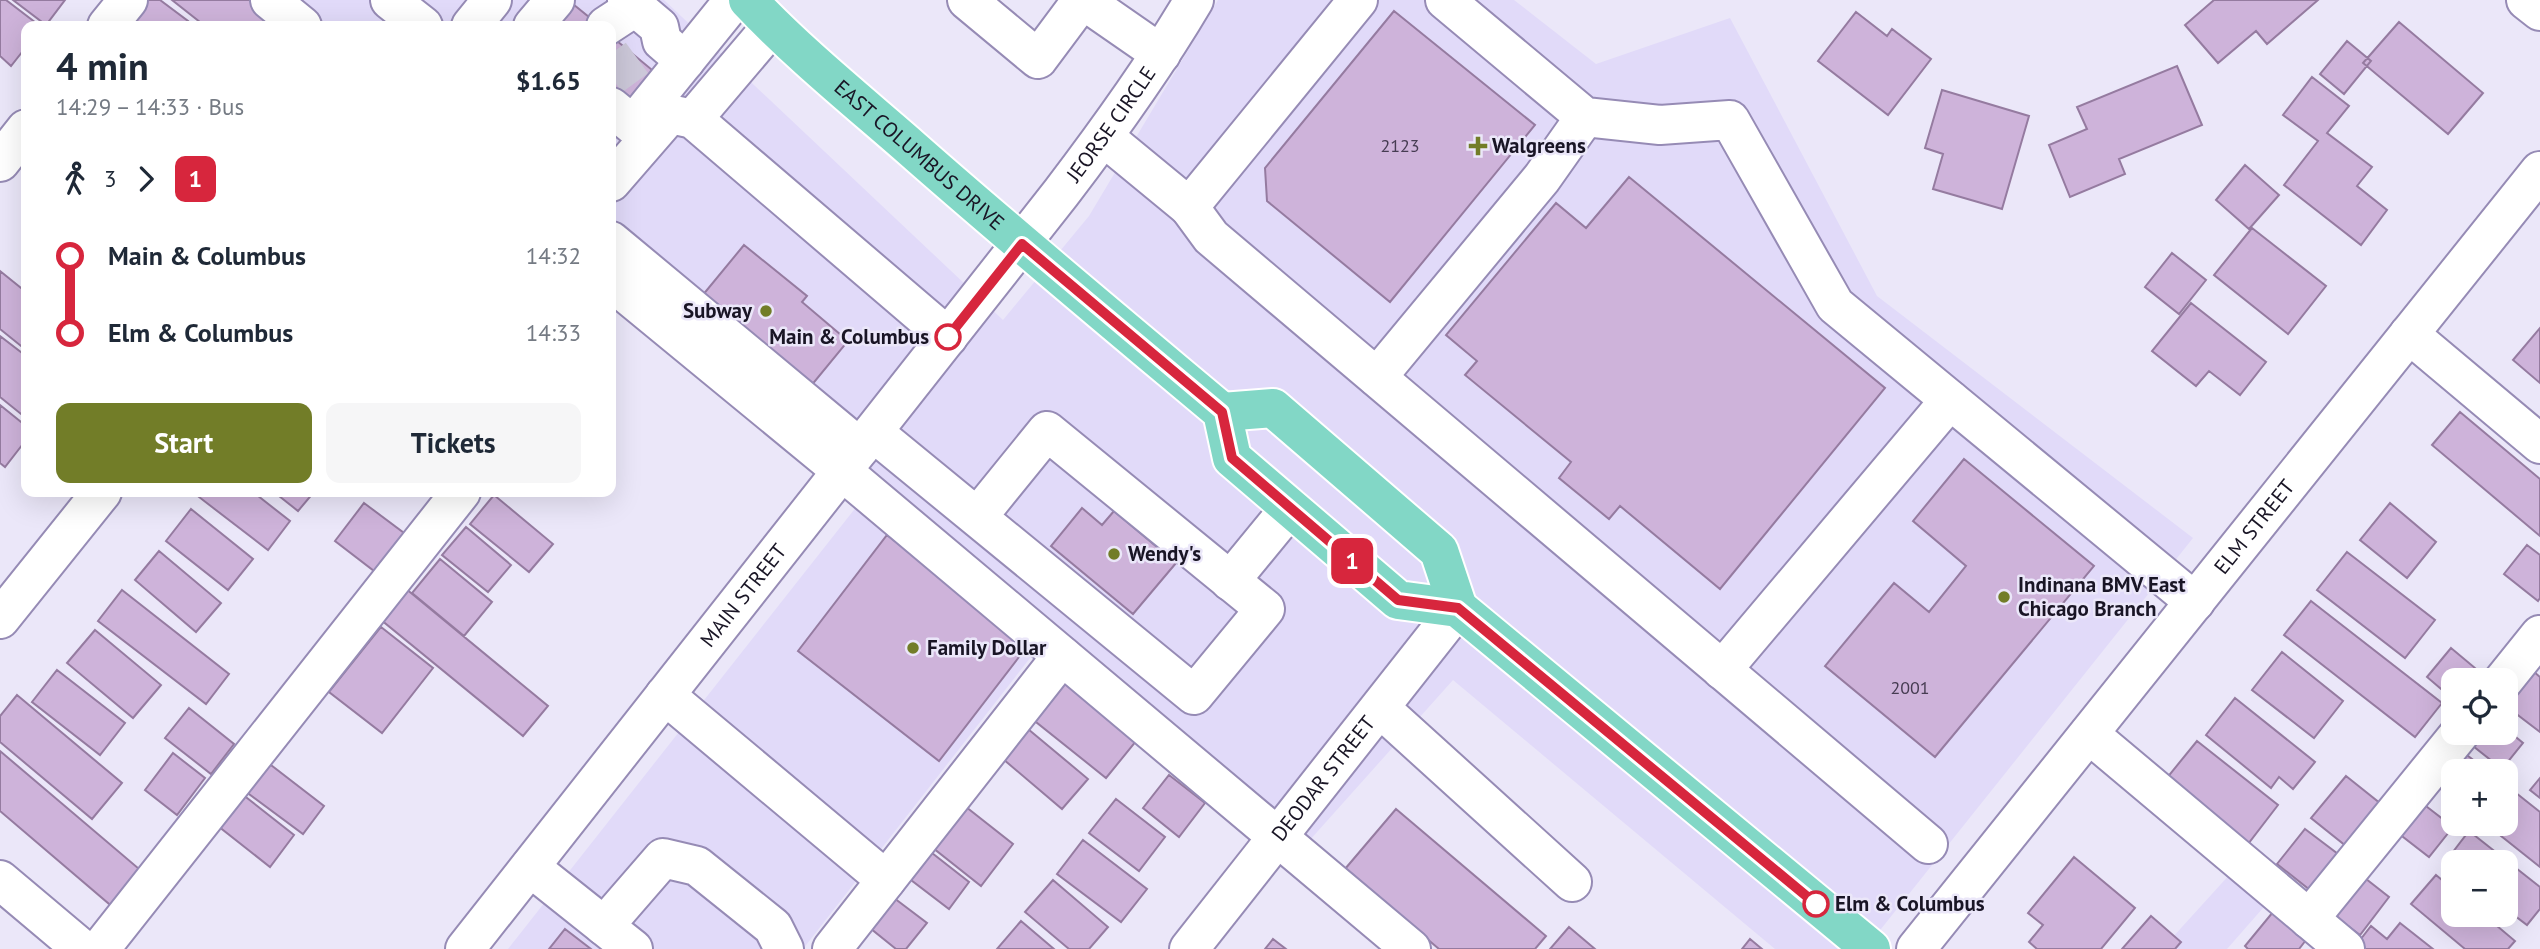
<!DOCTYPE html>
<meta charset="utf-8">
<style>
body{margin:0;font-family:"PT Sans",sans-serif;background:#f6f6f7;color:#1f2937;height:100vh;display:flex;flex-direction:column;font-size:26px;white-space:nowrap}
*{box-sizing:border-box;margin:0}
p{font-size:23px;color:#747a83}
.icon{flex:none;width:38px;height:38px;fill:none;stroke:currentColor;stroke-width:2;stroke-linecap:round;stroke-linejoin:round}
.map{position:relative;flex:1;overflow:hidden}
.details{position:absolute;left:21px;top:21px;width:595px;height:476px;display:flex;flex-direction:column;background:#fff;border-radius:14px;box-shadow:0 7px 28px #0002}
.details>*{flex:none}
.badge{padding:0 14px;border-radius:10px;font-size:24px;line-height:46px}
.fabs{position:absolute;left:2441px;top:668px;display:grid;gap:14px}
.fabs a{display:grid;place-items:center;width:77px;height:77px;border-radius:14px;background:#fff;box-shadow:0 7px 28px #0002;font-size:35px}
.map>.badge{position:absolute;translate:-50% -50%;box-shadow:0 0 0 4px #fff}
.legs{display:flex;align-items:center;gap:10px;height:77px;padding:0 35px;font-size:23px}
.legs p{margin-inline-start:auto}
.summary{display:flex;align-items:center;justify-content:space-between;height:119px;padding:0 35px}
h1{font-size:38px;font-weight:700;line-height:52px}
.cta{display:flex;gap:14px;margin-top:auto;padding:14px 35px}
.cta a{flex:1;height:80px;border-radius:14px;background:#727d28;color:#fff;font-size:28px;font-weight:700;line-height:80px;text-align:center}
.cta a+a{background:#f6f6f7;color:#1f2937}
ul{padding:0 35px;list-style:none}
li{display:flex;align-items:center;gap:24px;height:77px;font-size:26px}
li i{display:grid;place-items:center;width:10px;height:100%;margin:0 9px;background:currentColor}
li i::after{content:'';width:18px;height:18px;margin:-9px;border:5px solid;border-radius:50%;background:#fff}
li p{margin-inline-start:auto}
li:first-child i{background:linear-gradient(#0000 50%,currentColor 0)}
li:last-child i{background:linear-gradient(currentColor 50%,#0000 0)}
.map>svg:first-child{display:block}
</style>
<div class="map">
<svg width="2540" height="949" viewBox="0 0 2540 949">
<rect width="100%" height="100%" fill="#ebe7f9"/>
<path fill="#e1daf9" d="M293,0H664L1003,320L1089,216L1218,0H1514L1596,64L1730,18L1877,296L2193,538L1865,949H1775L1453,680L1309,841L1055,626L803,949H508L857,506L611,285V26H322Z
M2241,862L2277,892L2227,949H2162Z"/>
<path fill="#ceb3da" stroke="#957ba0" stroke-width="2" d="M0,0H6L40,26H26V47L11,66L0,56Z
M13,0H65L46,25Z
M148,0H160L188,21L184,26H128Z
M172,0H254L287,26H205Z
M568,0L600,26H542Z
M2214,0H2318L2267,44L2256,31L2218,63L2185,25Z
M1394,11L1535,125L1390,302L1267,201L1265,168Z
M1856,12L1887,36L1892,29L1931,59L1888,115L1818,61Z
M2399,22L2483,93L2448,134L2363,63Z
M611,36L663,79L633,114L611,95Z
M2347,41L2371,61L2344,94L2320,74Z
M2177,66L2202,125L2119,159L2125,174L2070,197L2049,145L2087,129L2077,107Z
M2312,77L2349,106L2327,133L2372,167L2357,186L2387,210L2361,245L2284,185L2318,141L2283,115Z
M1942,90L2029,116L2002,209L1933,189L1943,154L1925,148Z
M2245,165L2279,195L2249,229L2216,200Z
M1629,177L1885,388L1720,589L1620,506L1609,519L1559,478L1571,462L1465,375L1477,361L1446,335L1556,203L1586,228Z
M2252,228L2326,286L2288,334L2214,275Z
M744,245L807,296L802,302L848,341L806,392L702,296Z
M2172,253L2206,280L2179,314L2145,287Z
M0,271L26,292V350L0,329Z
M2191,303L2266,362L2240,395L2209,371L2196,386L2152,351Z
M2540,328V383L2513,360Z
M0,336L26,356V418L0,397Z
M0,405L26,426V440L5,467L0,463Z
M2460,412L2540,479V536L2432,445Z
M1964,459L2094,566L1935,757L1825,666L1894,583L1929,612L1966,566L1913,521Z
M204,492H253L290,521L268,550L199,497Z
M274,492H314L298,511Z
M494,495L553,544L529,572L470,524Z
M364,503L408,536L378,574L335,541Z
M2390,503L2436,542L2407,578L2360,540Z
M1082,508L1102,525L1114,511L1176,563L1133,614L1051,546Z
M191,509L253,559L228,590L166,541Z
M466,527L511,565L488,592L442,555Z
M887,535L1029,644L939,761L798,651Z
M2527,545L2540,555V598L2538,601L2504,574Z
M159,551L221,603L196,632L135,580Z
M2347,552L2435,620L2405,658L2317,590Z
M440,559L492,602L464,636L412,593Z
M405,588L548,706L523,736L380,619Z
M122,590L229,674L206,704L98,621Z
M2311,601L2442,703L2415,737L2284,635Z
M381,627L433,668L382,733L329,692Z
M95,630L161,685L133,718L67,663Z
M2451,648L2481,673L2474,681H2454V700L2427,677Z
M2282,652L2343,701L2314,738L2252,690Z
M57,670L125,723L100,755L32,702Z
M2533,671L2540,677V732L2506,706Z
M1063,680L1137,740L1106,778L1031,718Z
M17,695L122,783L92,819L0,742V716Z
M2235,698L2315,762L2293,789L2279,777L2271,788L2206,735Z
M189,708L234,744L211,774L165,738Z
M1028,729L1088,779L1062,809L1003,759Z
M2506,729L2523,743L2502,769L2473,746L2483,733H2506Z
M2197,741L2278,805L2248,844L2166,779Z
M2459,749L2489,772H2454V799L2433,783Z
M0,751L145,874L115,909L0,811Z
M173,753L205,778L177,815L145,790Z
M267,762L324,806L303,834L245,791Z
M1169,775L1205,803L1179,837L1143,808Z
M2346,776L2381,804L2346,846L2311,818Z
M2540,778V798L2530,790Z
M2506,785L2540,812V867L2486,824H2506Z
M242,794L294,835L270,867L218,826Z
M1116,799L1165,837L1139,871L1089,833Z
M961,803L1013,844L981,886L928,844Z
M2422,803L2453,827L2429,857L2398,833Z
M1396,809L1546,936L1535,949H1439L1345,869Z
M2305,829L2338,854L2310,890L2277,864Z
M2469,831L2540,887V909L2527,925L2506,909V863H2454V867L2446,861Z
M1083,840L1147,889L1121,922L1057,874Z
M932,853L969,882L949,909L911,880Z
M2074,857L2135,908L2101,949H2037L2029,942L2043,925L2028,913Z
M2361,875L2389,897L2360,935L2332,914Z
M2436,875L2454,890V915H2484L2515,941L2508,949H2465L2411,904Z
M1053,880L1108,927L1089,949H1069L1025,912Z
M894,898L927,923L906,949H896L870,928Z
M2273,912L2306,940L2299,949H2248L2245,946Z
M2151,916L2181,942L2175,949H2122Z
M1021,921L1054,949H997Z
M2400,923L2433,949H2364L2357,944L2371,926L2387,939Z
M1569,927L1595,949H1550Z
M565,929L591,949H549Z
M1273,939L1286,949H1265Z
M1750,939L1762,949H1742Z"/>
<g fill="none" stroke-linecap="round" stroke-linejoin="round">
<path stroke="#ccc8d9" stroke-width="38" stroke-dasharray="38 19" stroke-linecap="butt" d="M611,77L637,58"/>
<defs>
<g id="minor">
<path d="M270,0L302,26"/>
<path d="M390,0L423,26"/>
<path d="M627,0L659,27L662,41L685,61"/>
<path d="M967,0L1038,59L1082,0"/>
<path d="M1083,0L1161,54"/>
<path d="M1445,0L1585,117L1660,125L1730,120L1835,305L2195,602"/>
<path d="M2526,0L2540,11"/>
<path d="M107,26L128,0"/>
<path d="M471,26L492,0"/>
<path d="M533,26L555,0"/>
<path d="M606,26L635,7"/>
<path d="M611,107L633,125L734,0"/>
<path d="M693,119L772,26"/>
<path d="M1104,137L1189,207L1358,0"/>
<path d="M0,162L26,129"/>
<path d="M611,182L670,114L693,119L948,337"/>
<path d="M1189,207L1211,237L1928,844"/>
<path d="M611,241L860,448"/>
<path d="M611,281L842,471L1411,949"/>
<path d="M2409,334L2540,444"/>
<path d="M1377,377L1542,178L1585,117"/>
<path d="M873,432L1194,695L1265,609L1047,431L978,516"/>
<path d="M1230,581L1290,508"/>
<path d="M0,619L102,492"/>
<path d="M1722,670L1950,400"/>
<path d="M2503,681L2540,635"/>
<path d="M665,695L886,880"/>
<path d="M1380,708L1572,882"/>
<path d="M2089,734L2345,949"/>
<path d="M530,867L633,949"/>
<path d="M0,880L82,949"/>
<path d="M2309,919L2460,733"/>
<path d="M604,926L663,858L697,866L773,927L784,949"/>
<path d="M100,949L461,492"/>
<path id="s1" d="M465,949L1061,193C1109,130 1154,68 1194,0"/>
<path d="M832,949L1062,656"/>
<path id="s2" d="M1189,949L1458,608"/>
<path id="s3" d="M1916,949L2540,171"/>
</g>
<g id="major">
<path id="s4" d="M748,0C798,53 855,99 910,147C1012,237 1117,324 1222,412L1232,458L1398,600L1458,608L1871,949"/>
<path d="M1222,412L1273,408L1439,551L1458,608"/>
</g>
</defs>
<use href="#minor" stroke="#968bb5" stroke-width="42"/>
<use href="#major" stroke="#fff" stroke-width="42"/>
<use href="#minor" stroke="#fff" stroke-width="38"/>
<use href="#major" stroke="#82d7c6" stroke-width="38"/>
</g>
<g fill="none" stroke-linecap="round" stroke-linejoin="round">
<defs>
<path id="line-1" d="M948,337L1022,244L1222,412L1232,458L1398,600L1458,608L1816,904"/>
</defs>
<use href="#line-1" stroke="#fff" stroke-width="16"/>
<use href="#line-1" stroke="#d7263d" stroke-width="10"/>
</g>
<g fill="#727d28" stroke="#ebe7f9" stroke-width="2.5">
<path d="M1474.5 135.5h7v7h7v7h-7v7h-7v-7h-7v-7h7z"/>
<circle cx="766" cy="311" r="7"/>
<circle cx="1114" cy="554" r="7"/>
<circle cx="2004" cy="597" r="7"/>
<circle cx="913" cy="648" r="7"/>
</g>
<g fill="#fff" stroke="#d7263d" stroke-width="3.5">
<circle cx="948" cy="337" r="12"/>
<circle cx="1816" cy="904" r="12"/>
</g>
<g text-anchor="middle" stroke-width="5" stroke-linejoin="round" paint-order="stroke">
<g font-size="18" fill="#463c52">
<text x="1400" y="152">2123</text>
<text x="1910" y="694">2001</text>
</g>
<g font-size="21" fill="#191525" stroke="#ebe7f9">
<text dy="7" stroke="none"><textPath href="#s1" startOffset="1048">JEORSE CIRCLE</textPath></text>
<text dy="7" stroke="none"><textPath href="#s4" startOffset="231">EAST COLUMBUS DRIVE</textPath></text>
<text dy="7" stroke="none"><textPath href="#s3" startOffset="541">ELM STREET</textPath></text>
<text dy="7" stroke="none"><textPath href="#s1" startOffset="450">MAIN STREET</textPath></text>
<text dy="7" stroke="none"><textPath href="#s2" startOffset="217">DEODAR STREET</textPath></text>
</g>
<g font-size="21" font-weight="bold" fill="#191525" stroke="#ebe7f9" text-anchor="start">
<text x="1492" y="153">Walgreens</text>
<text x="752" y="318" text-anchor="end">Subway</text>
<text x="1128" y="561">Wendy's</text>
<text x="2018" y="592">Indinana BMV East<tspan x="2018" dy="24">Chicago Branch</tspan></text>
<text x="927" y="655">Family Dollar</text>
</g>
<g font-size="21" font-weight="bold" fill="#191525" stroke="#ebe7f9" text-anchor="end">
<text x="929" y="344">Main &amp; Columbus</text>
<text x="1835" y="911" text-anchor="start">Elm &amp; Columbus</text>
</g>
</g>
</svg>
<div class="fabs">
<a><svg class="icon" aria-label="locate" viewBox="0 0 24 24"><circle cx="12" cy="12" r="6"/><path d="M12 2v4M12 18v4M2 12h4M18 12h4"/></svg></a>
<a>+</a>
<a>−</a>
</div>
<b class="badge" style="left:1352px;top:561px;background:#d7263d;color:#fff">1</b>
<section class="details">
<div class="summary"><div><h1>4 min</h1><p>14:29 – 14:33 · Bus</p></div><b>$1.65</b></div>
<div class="legs"><svg class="icon" aria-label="walk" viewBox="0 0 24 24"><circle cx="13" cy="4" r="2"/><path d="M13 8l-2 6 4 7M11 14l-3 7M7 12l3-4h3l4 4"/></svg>3<svg class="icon" aria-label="forward" viewBox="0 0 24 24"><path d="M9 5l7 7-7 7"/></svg><b class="badge" style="background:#d7263d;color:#fff">1</b></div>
<ul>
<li><i style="color:#d7263d"></i><b>Main &amp; Columbus</b><p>14:32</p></li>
<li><i style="color:#d7263d"></i><b>Elm &amp; Columbus</b><p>14:33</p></li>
</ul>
<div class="cta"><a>Start</a><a>Tickets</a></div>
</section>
</div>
